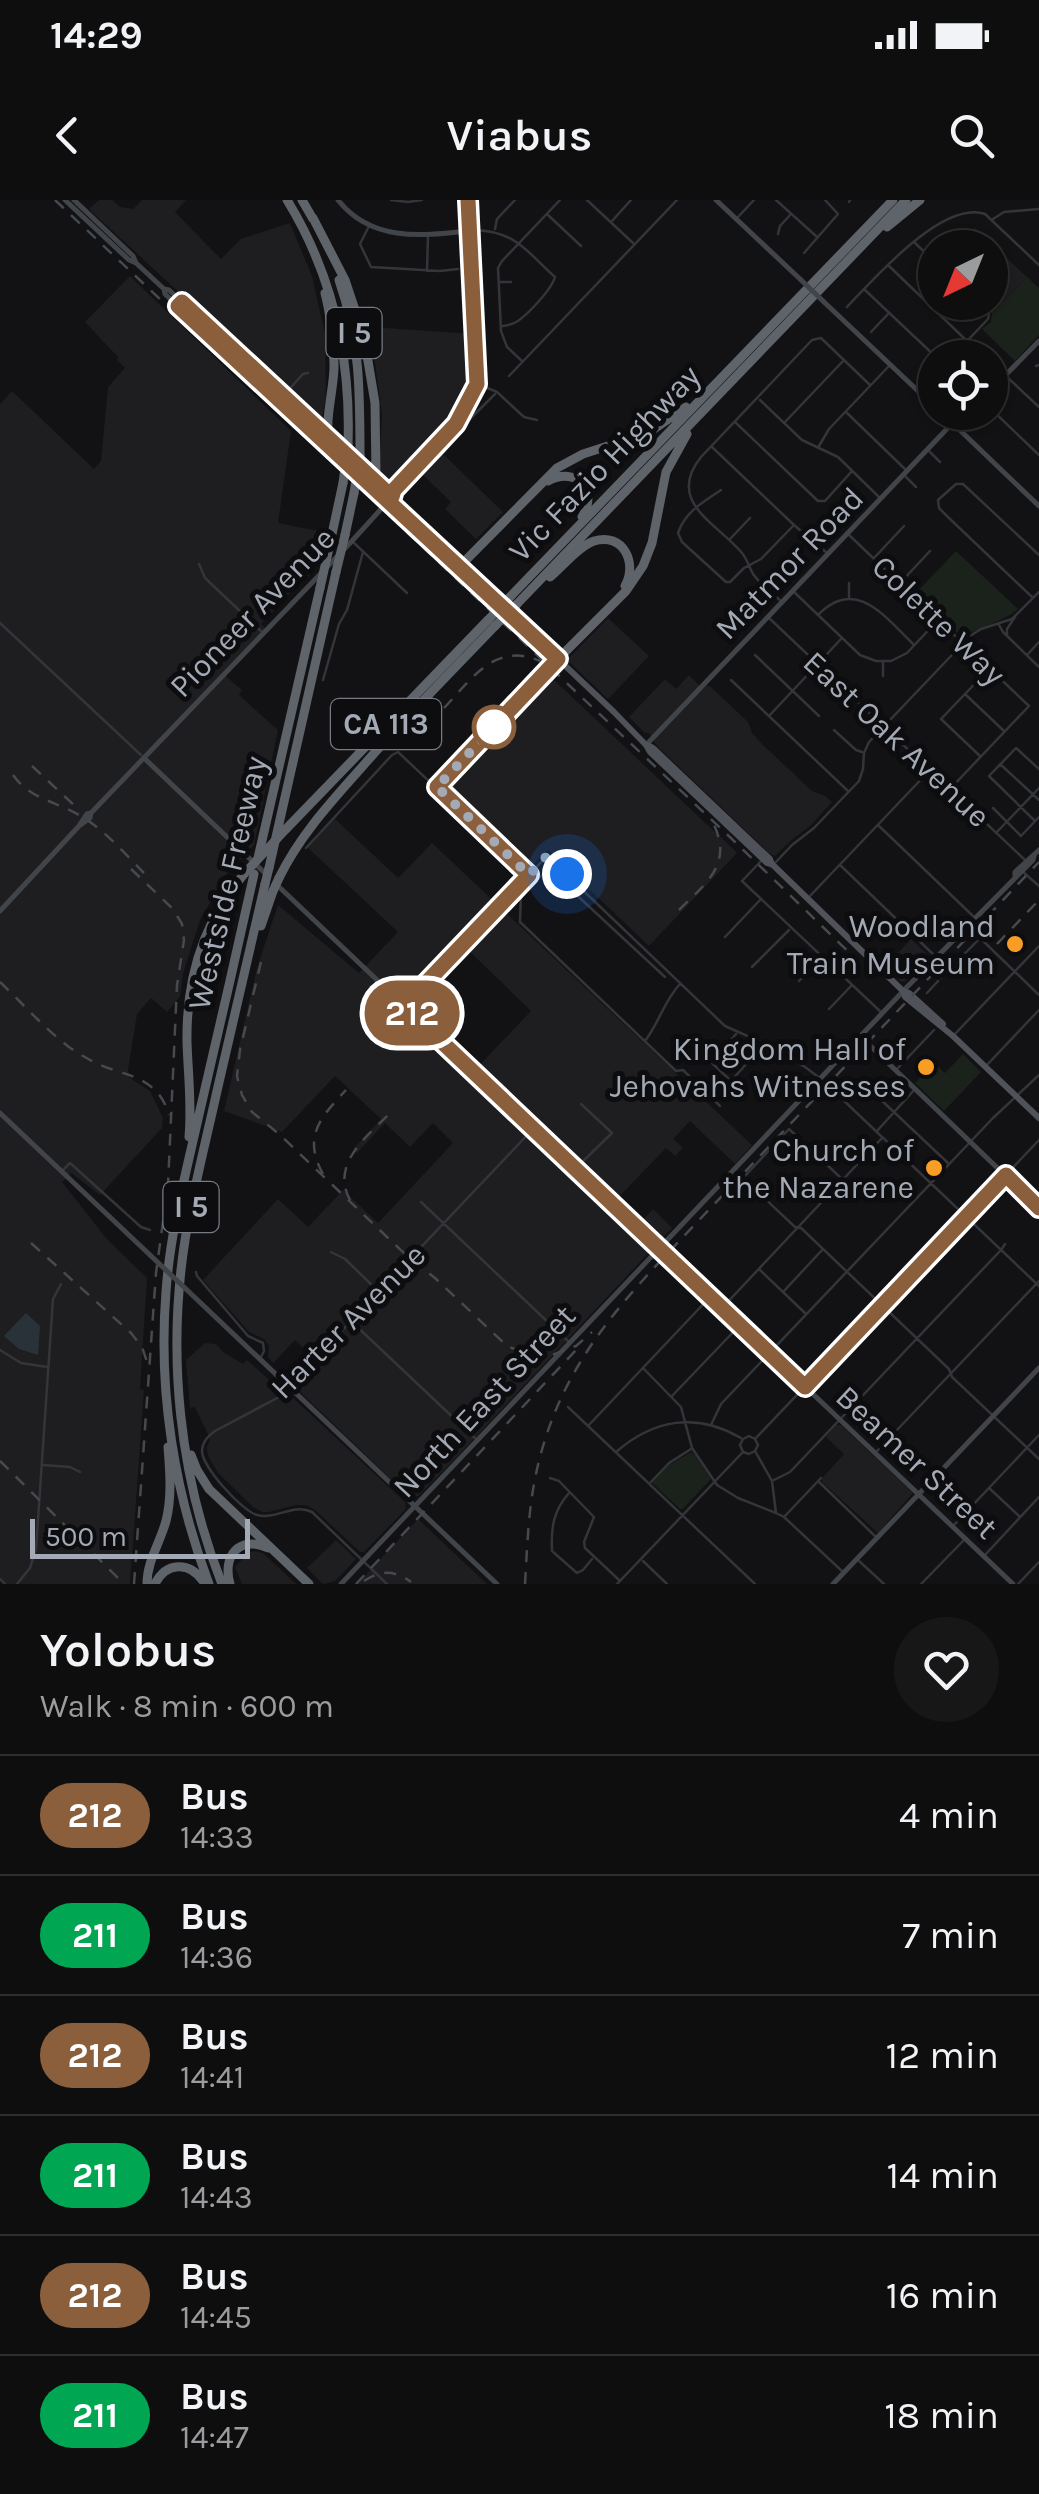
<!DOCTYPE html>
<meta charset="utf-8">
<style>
body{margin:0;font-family:Karla,sans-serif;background:#171718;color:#f1f3f6;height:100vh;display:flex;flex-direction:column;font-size:38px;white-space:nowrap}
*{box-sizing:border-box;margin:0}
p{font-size:32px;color:#9b9c9e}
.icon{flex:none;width:55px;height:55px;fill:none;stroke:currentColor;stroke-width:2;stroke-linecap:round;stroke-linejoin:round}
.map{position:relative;height:1384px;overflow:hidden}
.drawer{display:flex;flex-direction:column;background:#0e0e0f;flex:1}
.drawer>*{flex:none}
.badge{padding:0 20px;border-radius:32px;font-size:35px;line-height:65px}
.needle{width:65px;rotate:223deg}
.buttons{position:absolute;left:918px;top:30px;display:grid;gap:20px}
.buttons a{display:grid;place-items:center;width:90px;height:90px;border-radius:50%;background:#0e0e0f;box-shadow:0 2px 8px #0004,0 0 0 2px #2e2e2f;font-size:50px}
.scale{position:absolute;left:30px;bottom:25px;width:220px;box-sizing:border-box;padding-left:10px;border:5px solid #a3aab5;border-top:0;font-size:28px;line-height:35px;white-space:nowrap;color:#a3aab5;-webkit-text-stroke:8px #0d0d0f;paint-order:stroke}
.you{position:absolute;width:50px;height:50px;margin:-25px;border:8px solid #fff;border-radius:50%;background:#1a73e8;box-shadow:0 0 0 15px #1a73e833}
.map>.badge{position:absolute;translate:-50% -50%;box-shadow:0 0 0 5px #fff}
.round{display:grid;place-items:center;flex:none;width:105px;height:105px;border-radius:52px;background:#171718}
.head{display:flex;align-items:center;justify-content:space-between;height:170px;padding:0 40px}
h1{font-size:48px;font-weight:600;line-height:75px}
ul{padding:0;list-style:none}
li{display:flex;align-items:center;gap:30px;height:120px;padding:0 40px;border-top:2px solid #2e2e2f}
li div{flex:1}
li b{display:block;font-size:38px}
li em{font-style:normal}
li .badge{min-width:110px;font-weight:700;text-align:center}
.status{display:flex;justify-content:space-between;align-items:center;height:70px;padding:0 50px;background:#0e0e0f;direction:ltr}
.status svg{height:28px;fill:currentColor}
header{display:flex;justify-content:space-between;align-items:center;height:130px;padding:0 40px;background:#0e0e0f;font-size:45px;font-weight:600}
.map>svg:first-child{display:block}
</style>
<div class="status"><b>14:29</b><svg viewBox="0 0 49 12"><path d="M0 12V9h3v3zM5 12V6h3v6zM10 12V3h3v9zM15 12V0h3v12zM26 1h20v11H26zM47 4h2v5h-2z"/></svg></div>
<header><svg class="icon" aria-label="back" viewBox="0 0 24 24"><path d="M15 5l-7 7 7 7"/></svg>Viabus<svg class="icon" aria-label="search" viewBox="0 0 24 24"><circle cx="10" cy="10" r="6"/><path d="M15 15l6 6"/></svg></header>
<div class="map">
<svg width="1039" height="1384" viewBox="0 0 1039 1384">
<rect width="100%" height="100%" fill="#121214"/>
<path fill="#1e1e21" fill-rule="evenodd" d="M99,0H112L120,7L133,9L142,0H186L175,12L221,59L241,39L290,23L312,76L325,134L326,196L322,219L319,222L91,11L90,8Z
M975,28L1027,77L992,113L982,103L990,102V48H935V58L928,51L952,33Z
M130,76L291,231L278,323L318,331L309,376H306L261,424L266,429L223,474L242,490L239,495L278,530L254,645L227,673L200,720L183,774L180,797L167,812L151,798L137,814L128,870L130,878L150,891L163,918L162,928L100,995L71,973L62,982L106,1038L147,1078L140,1189L144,1190L130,1384H5L0,1379V204L12,191L94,269L101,261L108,187L125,168L117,160L118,157L85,122Z
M370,127L473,134V168L467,200L453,222L392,288L386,287L379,268L382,214Z
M442,253L503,312L476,339L445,309L451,302L422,274Z
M608,418L649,456L608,499L567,460Z
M689,475L699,485L710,486L748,522L752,533L762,544L812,591L825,596L832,602L810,626L789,642L775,656L770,654L657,546L649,533H645L629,517L665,479L676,489Z
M552,478L717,634L718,638L721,637L737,653L649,746L548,650L530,667H526L446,590V584L531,494Z
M334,618L398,678L432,643L752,945L735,964L690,921L673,939L683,948L675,956L666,948L612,1004L636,1027L653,1009L672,1028L456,1258L418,1296H410L394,1282L295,1187L318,1162L295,1140L273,1163L268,1157L269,1146L264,1139L249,1132L203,1080L278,999L308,1027L343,990L378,1023L453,943L433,923L410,947L385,923L357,953L353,949L381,919L335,876L282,932L224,911L257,768L278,705L359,773L398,732L307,647ZM463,745L531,811L473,872L405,806Z
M911,739L929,756L904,782L900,781L885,767Z
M205,1143L216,1144L223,1152L243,1164L247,1160L286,1195L292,1197L405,1302L406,1309L364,1352H360L315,1310L306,1305H296L269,1312H262L253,1307L218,1273L208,1256L207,1247L210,1239L195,1207L190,1208L186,1160Z
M836,1225H841L913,1293L878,1333L822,1282V1278L844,1254L826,1237Z
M418,1319L487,1384H357Z
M336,1340L356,1359L335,1381L323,1384L307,1368Z
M255,1351L263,1353L296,1384H242L235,1367L249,1352Z"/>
<path fill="#1a221b" d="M1027,77L1039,88V135L1015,161L982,129L991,122L992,113Z
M956,351L1018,409C1002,423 980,425 963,438L915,394Z
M963,854L981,872L944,911L915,883L934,863L945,873Z
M691,1252L694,1254L711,1279L683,1309H680L652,1283L667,1266Z"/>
<path fill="#283238" d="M26,1113L40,1126L38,1155L19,1149L4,1136Z"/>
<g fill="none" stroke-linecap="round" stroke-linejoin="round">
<path stroke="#333539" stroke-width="2.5" d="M391,0L408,2L422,0
M587,0L633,43
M776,0L816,36
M849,2L850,0
M548,15L581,46
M738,17L754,0
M993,19L1004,12L1039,9
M612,21L631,0
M369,26L360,44L371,67L440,71L458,69
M495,29L497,19L515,0
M475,30C517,32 526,51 555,77C552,89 529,113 518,121C512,125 509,125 502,126
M778,34L780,26L790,15
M914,42L935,62
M804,53L838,14L825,0
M889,66L967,141
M427,71L428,35
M499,82H511
M865,90L937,158
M847,107C874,79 942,0 985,14L1039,65
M871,132L888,114
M951,158L988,119L989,114L978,102
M522,161L507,147L501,131L498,68L502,61L560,0
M1036,166L1039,165
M509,176L677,0
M1007,177L1039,207
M480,185L497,192L524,217L537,220
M920,191L935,175
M284,195L303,174L308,173
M760,200L802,240L838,257L880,298
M990,208L1039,255
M847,213L906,270
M469,220L495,194
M735,222L818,301H825L852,271
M785,222L844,160
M819,246L829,229L889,166
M712,247L794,325L827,353
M929,251L940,262
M905,276L916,287
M721,290C703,302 685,312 678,333L682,342L726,382H730L744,368L761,359L794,325
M849,335L1029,506L950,589
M730,339L750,318
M353,342L407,393
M875,357L904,326
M199,364L205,378L262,432
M901,382L930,351
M793,391L860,455L876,461H891L907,453L937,421
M849,397V383
M1032,397L950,319L939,308L938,300L956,284H963L1039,355
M782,402C772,393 760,384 753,374C749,367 747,359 742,353C717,323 665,302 701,257L812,140L821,138L870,185
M818,415C856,376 885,417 913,444
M769,418L1025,660
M0,423L141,555
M999,425L1003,432L1039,467
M1007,436V429L1015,417
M1028,454L1039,442
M755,455L819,516
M883,462V476
M323,480L339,424L347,410L363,352
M731,480L848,591
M966,495L1004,531
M769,516L841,439
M834,530L856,550L862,552
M980,556L941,519L989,469
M1000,564L1039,600
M439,585L557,460
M993,608L1021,636L1039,617
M1035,621L989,576L1016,548L1039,569
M878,625L973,716
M996,633L1039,588
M306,648L392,555L398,552L533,679
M762,660L742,681L882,813
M775,663L792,645L814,628L859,581L863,569L864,553L869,542L970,436L981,429L1012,419L1039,392
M840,665L935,756
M1022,671L1039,686
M809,697L930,570
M725,737L761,699
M752,767L789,730
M665,777L555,675L547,673L534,680L521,694L520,722L676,871L683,870L720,906
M941,778L980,738L1039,795
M799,781L822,757
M927,793L938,781
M405,805L547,656L725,826L770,846L805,867L821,879L1039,1086
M829,809L852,785
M736,834L712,863L731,881L763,845
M954,835L1039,746
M645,841C659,823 664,801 680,784
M986,866L1039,810
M897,869L934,830
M861,881L948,963
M877,931L915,889
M575,969L612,933L581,904
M63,970L70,963L141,1027L150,1030
M843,980L789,929L743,978L795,1027L801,1028L949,1169L952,1177L1039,1259
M421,1002L569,1142
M331,1052L345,1059L378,1091
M760,1070L805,1113
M196,1072L197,1076L248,1136L263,1143L264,1151L261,1157
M784,1091L823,1049
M723,1107L882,938
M352,1122L477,1240
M0,1150L21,1163L47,1167
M643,1168L681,1207L692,1248L717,1285L738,1298L776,1313
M672,1196L739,1126
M568,1207L755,1384
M711,1225L721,1204L993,918L1039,875
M588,1226L709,1098
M755,1239L749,1236L743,1239L740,1245L743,1252L749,1254L755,1251L758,1245L755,1239L1039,940
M755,1251L772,1281L776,1313L784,1317L843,1372
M616,1252C654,1219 697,1212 741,1238
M876,1252L1039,1081
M43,1265L70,1267L80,1272
M550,1278L559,1281L594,1317L584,1342L585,1348L619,1380
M772,1281L790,1272L1001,1050L1005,1044
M818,1281L876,1337
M651,1282L669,1263L691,1249
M989,1288L1019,1316
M569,1293C553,1311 551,1328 552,1351L577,1373L583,1370L592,1359
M784,1317L821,1278
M954,1325L1039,1235
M985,1355L1039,1297
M643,1361L667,1384
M859,1361L884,1384
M0,1379L5,1384
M17,1384L30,1368L36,1349L53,1099L61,1084
M387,1384L312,1312C293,1303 276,1320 257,1315C242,1311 201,1266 202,1250C203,1241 208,1236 215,1231L279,1197L532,930
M617,1384L742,1253
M921,1384L964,1340
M1018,1384L1039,1362"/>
<path stroke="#414449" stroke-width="5" d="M65,0L129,60L136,63L164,89L169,90L327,234
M74,0L133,56L136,63
M338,0C371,42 421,36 469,31
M716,0L800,79
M164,89L165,94L327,245
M824,102L935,207
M990,191L1039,141
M941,212L1039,306
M392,297L399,295C427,266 466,236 477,195C479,186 476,168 476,156L468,0
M646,545L963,212
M144,558L268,676
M79,626L87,614L91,613L352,341L392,297L394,291L446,237L464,212L472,191L480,180L482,167L473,0
M1015,676V672L1039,650
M276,684L1013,1384
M0,711L79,626L90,618L91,613
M861,837L1039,1008
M0,913L150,1055
M187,1090L497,1384
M341,1384L908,786L1033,660L1034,656
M833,1384L1039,1168"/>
<path stroke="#4f5258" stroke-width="6" d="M328,235L347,254
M362,278L447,357L452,359
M382,287L451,353L463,369L614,512L646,545L650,552L767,663L773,665L903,791L905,797L953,836L1039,918
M648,545L653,548L770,659L772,664
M903,791L909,793L943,824"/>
<path stroke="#5f636a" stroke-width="9" d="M287,0C333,75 351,156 348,244
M302,0L313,19
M313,18L345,80L364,137L375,203L376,275L383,289
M887,27L920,0
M339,80C360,140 360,192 360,255
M325,93C331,116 333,140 334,164C335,188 321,229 332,249
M340,257L347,258L367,277L371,274L374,265
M548,281C577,266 599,290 582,317
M345,335L354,293
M329,348L343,283
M460,366L557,268L583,254L648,233L686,207
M550,377C563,366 578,347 594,341C623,332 638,363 625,386
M510,397L893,0
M517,404L906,0
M558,459L626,391L643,366L652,343L666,272L687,234
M286,629L488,420
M258,658L320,388
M269,668L336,372
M279,678C300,635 331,602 362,567C405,518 450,473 495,426
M261,726L273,691
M189,937C192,905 188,874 187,842C186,780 203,722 244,674
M191,1255L197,1270L209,1289L309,1384
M147,1384C147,1361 160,1343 166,1321C172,1297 170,1272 168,1247
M155,1384C166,1362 189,1361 203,1381
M209,1384C174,1291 158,1190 166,1092C170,1033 185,977 198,919C217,837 236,756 254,674
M222,1384C179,1276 167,1155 185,1040C193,990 206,941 217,891C233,822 249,753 265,684
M230,1384C222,1356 239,1335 268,1348"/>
<path stroke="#46494e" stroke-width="2.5" stroke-dasharray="12 10" stroke-linecap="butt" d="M55,0L733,640L860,763
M444,508C471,480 495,441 540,461
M32,566L77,608
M13,575C30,599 55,601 79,615C104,629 124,653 144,673
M131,669L173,709L182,724L184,740L177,785L168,985L156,1073L134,1384
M679,710C705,684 733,665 714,625
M997,744L1039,700
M261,762L240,850L237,876L242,895L252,912L279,934L407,1056L435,1078L507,1146L530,1155H552L576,1146L592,1132
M0,782C23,804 44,828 69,847C82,856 96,864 111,869C139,878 160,884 169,915
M323,974C302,936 321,917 346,890
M350,1000C330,963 368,936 392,911
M31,1043L131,1133L142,1147L148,1165
M0,1261L124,1384
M364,1381C380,1370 395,1370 411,1382
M356,1384L578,1148
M525,1384C527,1351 528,1317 534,1284C552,1187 600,1125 666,1055L1039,662"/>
<path stroke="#414449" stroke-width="5" d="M800,79L824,102
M150,1055L187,1090"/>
<path stroke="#5f636a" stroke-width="9" d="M343,283L348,244
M354,293L360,255
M336,372L345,335
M320,388L329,348
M488,420L510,397
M495,426L517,404
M244,674L286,629
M265,684L269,668
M273,691L279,678"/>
</g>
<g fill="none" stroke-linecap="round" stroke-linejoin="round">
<defs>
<path id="line" d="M468,0L477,184L456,224L394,290L392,297L182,102L178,106L558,459L437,587L529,675L404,806L805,1187L1006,975L1039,1008"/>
</defs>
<use href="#line" stroke="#fff" stroke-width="22"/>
<use href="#line" stroke="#8b5e3c" stroke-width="15"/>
<path stroke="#a3aab5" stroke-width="10" stroke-dasharray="0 18" d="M494,527L437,587L529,675L547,656L567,674"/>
</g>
<circle fill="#fff" stroke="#8b5e3c" stroke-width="5" cx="494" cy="527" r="20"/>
<g fill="#f99d25" stroke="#0d0d0f" stroke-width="4">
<circle cx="1015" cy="744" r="10"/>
<circle cx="926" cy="867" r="10"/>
<circle cx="934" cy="968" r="10"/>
</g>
<g text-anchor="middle" stroke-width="10" stroke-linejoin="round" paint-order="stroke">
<g fill="#0d0d0f" stroke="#767b83" stroke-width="2.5">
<rect x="326.5" y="108" width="55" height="50" rx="8"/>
<rect x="331" y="499" width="110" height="50" rx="8"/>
<rect x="163.5" y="982" width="55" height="50" rx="8"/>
</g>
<g font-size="30" font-weight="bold" fill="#a3aab5">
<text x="354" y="143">I 5</text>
<text x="386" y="534">CA 113</text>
<text x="191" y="1017">I 5</text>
</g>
<g font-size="32" fill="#a3aab5" stroke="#0d0d0f">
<text transform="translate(604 263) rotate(-46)" y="11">Vic Fazio Highway</text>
<text transform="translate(789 363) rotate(-46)" y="11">Matmor Road</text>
<text transform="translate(252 412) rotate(-46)" y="11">Pioneer Avenue</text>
<text transform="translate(939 420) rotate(44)" y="11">Colette Way</text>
<text transform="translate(897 539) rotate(43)" y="11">East Oak Avenue</text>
<text transform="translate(227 683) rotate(-77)" y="11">Westside Freeway</text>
<text transform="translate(348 1121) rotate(-45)" y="11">Harter Avenue</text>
<text transform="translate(484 1201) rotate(-47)" y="11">North East Street</text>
<text transform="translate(917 1262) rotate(43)" y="11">Beamer Street</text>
</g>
<g font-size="32" fill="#a3aab5" stroke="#0d0d0f" text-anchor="end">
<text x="995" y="737">Woodland<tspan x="995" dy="37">Train Museum</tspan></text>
<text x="906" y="860">Kingdom Hall of<tspan x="906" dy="37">Jehovahs Witnesses</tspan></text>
<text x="914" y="961">Church of<tspan x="914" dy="37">the Nazarene</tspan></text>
</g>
</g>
</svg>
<div class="buttons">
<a><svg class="needle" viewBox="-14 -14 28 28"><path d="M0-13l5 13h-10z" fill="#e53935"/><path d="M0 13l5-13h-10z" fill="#9b9c9e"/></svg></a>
<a><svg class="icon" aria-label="locate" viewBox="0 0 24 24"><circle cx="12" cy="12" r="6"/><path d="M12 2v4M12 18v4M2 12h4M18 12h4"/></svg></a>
</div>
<div class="scale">500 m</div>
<div class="you" style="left:567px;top:674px"></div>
<b class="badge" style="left:412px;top:813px;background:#8b5e3c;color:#fff">212</b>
</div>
<section class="drawer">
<div class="head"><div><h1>Yolobus</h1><p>Walk · 8 min · 600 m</p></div><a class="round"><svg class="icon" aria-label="heart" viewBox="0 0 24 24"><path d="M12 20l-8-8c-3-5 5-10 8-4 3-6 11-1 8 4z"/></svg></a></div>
<ul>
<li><span class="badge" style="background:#8b5e3c;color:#fff">212</span><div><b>Bus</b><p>14:33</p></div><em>4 min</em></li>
<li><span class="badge" style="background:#00a651;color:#fff">211</span><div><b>Bus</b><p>14:36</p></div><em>7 min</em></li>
<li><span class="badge" style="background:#8b5e3c;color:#fff">212</span><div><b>Bus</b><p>14:41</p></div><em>12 min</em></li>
<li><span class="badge" style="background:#00a651;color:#fff">211</span><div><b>Bus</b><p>14:43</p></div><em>14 min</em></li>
<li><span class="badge" style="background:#8b5e3c;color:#fff">212</span><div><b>Bus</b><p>14:45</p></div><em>16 min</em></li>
<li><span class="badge" style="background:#00a651;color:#fff">211</span><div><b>Bus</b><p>14:47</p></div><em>18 min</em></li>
</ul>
</section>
